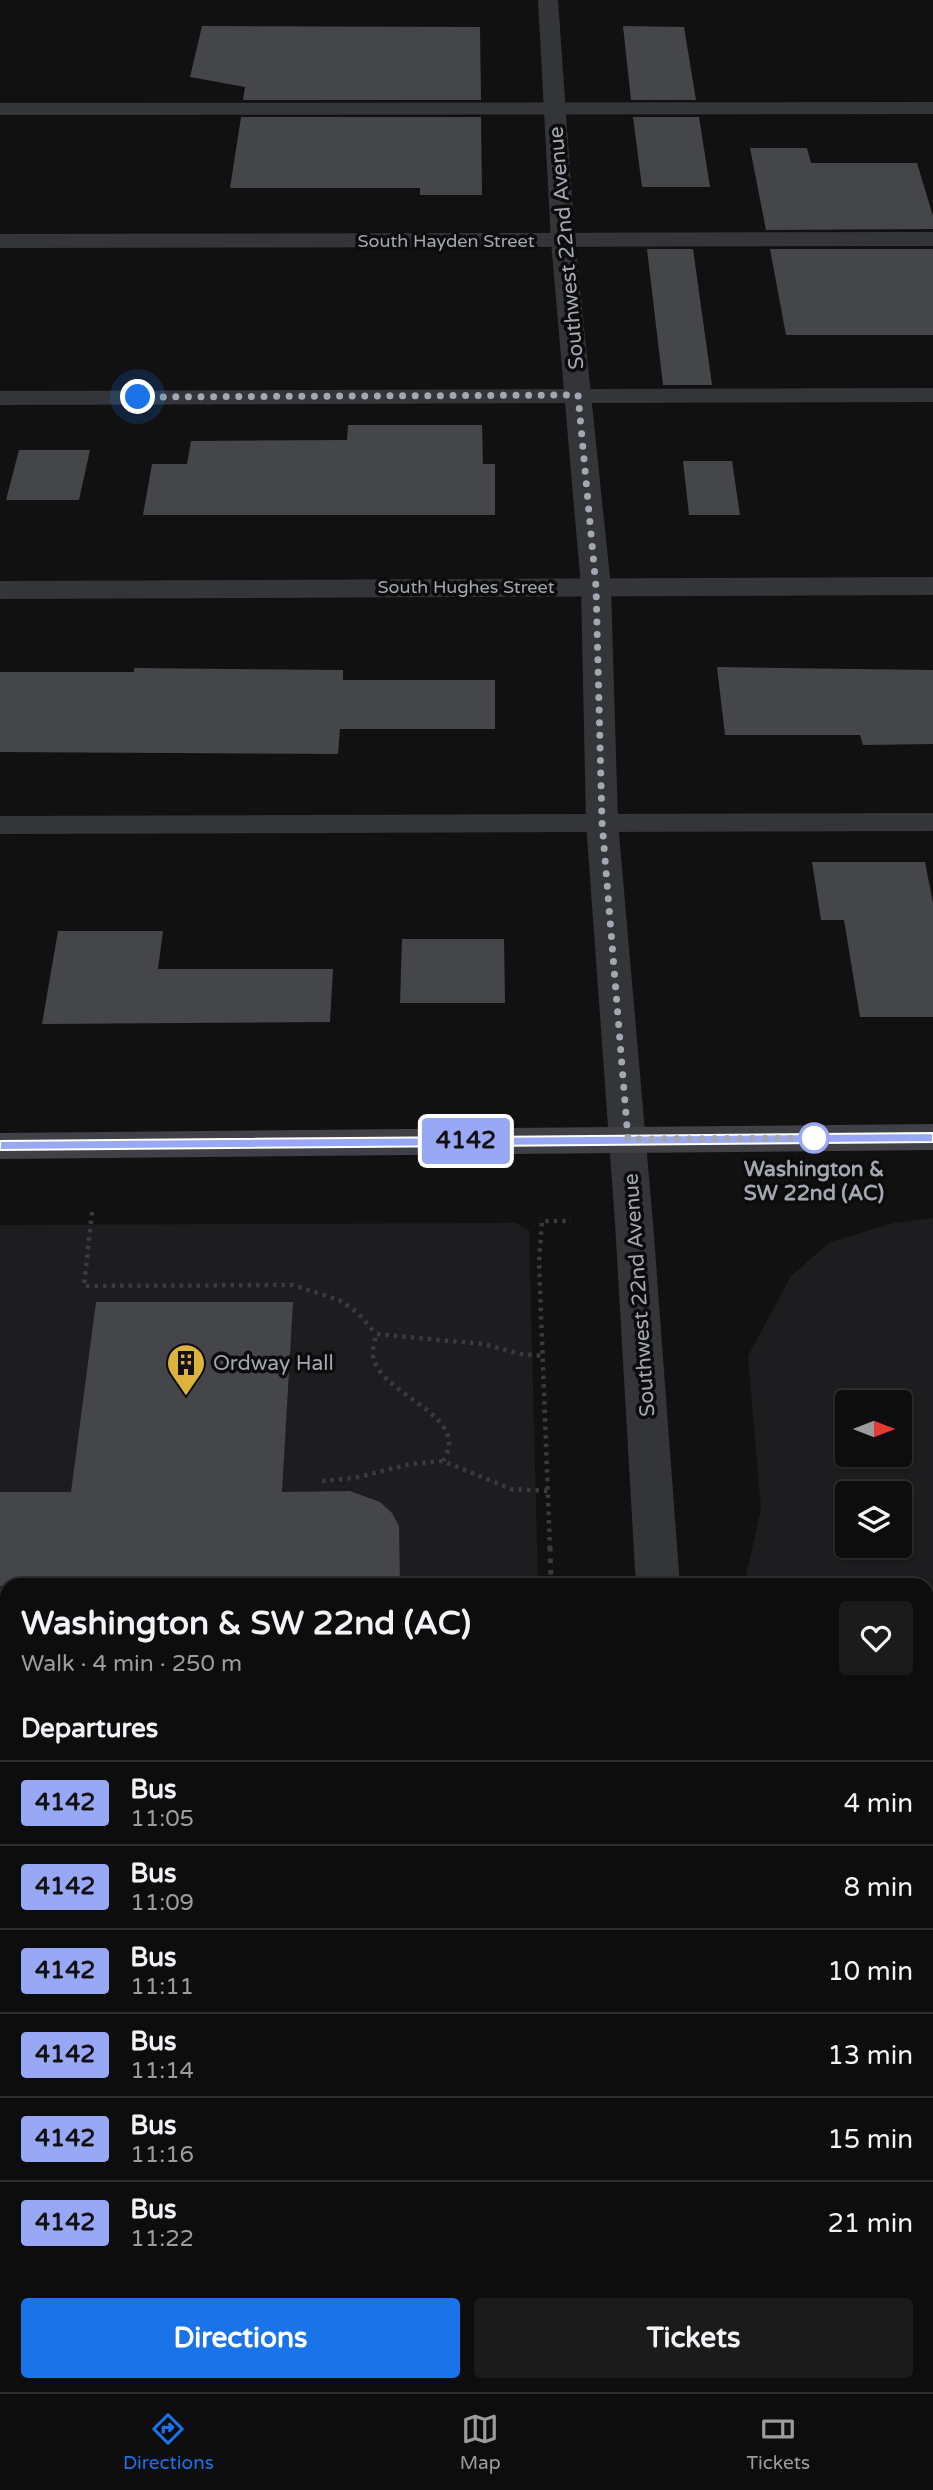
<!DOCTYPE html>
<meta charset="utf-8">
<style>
body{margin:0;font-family:"Varela Round",sans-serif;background:#1b1b1c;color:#f1f3f6;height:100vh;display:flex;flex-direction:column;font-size:26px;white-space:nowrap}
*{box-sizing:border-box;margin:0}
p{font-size:23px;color:#9a9c9e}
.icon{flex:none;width:38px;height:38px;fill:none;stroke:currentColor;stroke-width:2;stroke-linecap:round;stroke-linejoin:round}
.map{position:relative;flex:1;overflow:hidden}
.drawer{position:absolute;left:0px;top:1578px;width:934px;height:814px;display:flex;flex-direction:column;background:#0d0d0e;border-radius:21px 21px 0 0;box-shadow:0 2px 5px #0004,0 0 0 2px #2d2d2e}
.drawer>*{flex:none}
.badge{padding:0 14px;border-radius:5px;font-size:24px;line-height:46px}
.needle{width:46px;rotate:90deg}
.tools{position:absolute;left:835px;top:1390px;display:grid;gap:14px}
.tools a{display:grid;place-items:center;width:77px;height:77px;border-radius:7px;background:#0d0d0e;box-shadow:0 2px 5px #0004,0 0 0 2px #2d2d2e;font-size:35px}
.you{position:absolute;width:35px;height:35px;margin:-18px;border:5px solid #fff;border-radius:50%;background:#1a73e8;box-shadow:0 0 0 10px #1a73e833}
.map>.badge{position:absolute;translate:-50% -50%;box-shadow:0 0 0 4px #fff}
h2{padding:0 21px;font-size:26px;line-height:63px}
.round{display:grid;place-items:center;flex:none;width:74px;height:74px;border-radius:7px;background:#1b1b1c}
.head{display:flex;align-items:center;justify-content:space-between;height:119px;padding:0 21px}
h1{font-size:33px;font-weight:700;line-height:52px}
.cta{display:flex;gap:14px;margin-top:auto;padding:14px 21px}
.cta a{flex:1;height:80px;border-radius:7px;background:#1a73e8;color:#fff;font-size:28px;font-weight:700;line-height:80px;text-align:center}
.cta a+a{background:#1b1b1c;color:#f1f3f6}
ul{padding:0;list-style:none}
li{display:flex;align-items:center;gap:21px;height:84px;padding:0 21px;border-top:2px solid #2d2d2e}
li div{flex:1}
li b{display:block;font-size:26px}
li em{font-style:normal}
li .badge{min-width:77px;font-weight:700;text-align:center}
.tabs{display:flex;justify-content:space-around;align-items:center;height:98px;border-top:2px solid #2d2d2e;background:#0d0d0e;font-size:19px;color:#9a9c9e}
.tabs a{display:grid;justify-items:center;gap:4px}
.tabs .on{color:#1a73e8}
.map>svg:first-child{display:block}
</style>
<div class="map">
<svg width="933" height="2392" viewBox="0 0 933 2392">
<rect width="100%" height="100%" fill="#111112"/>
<path fill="#1d1d1f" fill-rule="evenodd" d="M933,1218V2100L928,2099V1586L744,1585L761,1509L748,1356L791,1276L830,1242L894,1223ZM847,1402H900V1454H847ZM847,1493H900V1545H847Z
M516,1223L529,1230L538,1585L7,1586V2385H558L559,2392H0V1225Z
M928,2330L933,2331V2392H836L835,2385H928Z"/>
<path fill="#45464a" d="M202,26L480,27L481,100H243L245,87L190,77Z
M623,26L684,27L696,100H631Z
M241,117H481L482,195H420V188H230Z
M633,117H699L710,187H642Z
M750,148H807L811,163H917L933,216V229L766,230Z
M647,249H693L712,385H663Z
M770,249H933V335H786Z
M348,425H482L483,464H495V515H143L152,464H187L191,441L347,440Z
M19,450H90L79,500H6Z
M683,461H732L740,515H689Z
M717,667L933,670V744L863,745L860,735H725Z
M134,668L343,670V680H495V729H340L338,754L0,752V672H134Z
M812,862H925L933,903V1017H860L844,920H821Z
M58,931H163L158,969H333L330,1022L42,1024Z
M402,939H504L505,1003H400Z
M96,1302H293L282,1492L350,1491L380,1502L392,1513L399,1526L400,1586H0V1492H71Z"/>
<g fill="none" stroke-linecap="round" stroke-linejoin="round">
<path stroke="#3a3b3f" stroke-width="4.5" stroke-dasharray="3.5 5" stroke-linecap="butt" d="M92,1212L84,1286L293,1285L339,1300L358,1313L376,1334
M443,1461C445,1457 449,1450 449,1446C452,1409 379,1392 373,1356C372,1349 375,1341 376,1334L483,1344L521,1354L544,1356
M322,1481L354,1478L411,1464L443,1461L511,1489L549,1491
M550,1549L539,1262L542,1221H571"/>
<path stroke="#3a3b3f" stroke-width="5" stroke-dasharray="4.5 7" stroke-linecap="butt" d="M550,1547L551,1586
M0,2306H7
M574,2385V2392"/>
<path fill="#343539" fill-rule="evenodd" d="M933,102V114L0,115V103Z
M933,388V402L0,405V391Z
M933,813V831L0,834V816Z"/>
<path fill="#343539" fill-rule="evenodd" d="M933,232V246L0,248V234Z
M933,577V595L0,599V581Z
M928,2186L933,2188V2242L928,2240Z"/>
<path fill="#343539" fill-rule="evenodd" d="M538,0H558L575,241L611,587L618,822L653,1223L680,1586H636L615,1223L586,822L581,587L551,241Z
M684,2385H740V2392H684Z"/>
<path fill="#404146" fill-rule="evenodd" d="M933,1124V1150L0,1159V1133Z"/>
</g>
<path fill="#99a8f5" stroke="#fff" stroke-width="2" d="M933,1133V1142L0,1150V1141Z"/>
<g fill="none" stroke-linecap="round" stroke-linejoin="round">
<path stroke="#a3a7b1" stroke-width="7" stroke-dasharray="0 12.6" d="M138,397L578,395L596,587L602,822L628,1139L827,1138H814"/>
</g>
<defs>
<symbol id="building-pin" viewBox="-11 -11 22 30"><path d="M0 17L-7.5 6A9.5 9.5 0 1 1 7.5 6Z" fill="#deb33d" stroke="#0c0c0d"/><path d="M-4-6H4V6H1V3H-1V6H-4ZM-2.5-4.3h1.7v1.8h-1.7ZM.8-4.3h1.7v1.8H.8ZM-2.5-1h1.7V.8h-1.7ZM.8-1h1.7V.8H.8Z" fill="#111"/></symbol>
</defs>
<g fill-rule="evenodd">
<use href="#building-pin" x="164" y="1341" width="44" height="60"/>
</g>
<circle fill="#fff" stroke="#99a8f5" stroke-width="3.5" cx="814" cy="1138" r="14"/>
<g text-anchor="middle" stroke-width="7" stroke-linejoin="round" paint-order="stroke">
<g font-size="18" fill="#a3a7b1" stroke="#0c0c0d">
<text x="446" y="247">South Hayden Street</text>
<text x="466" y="593">South Hughes Street</text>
</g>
<g font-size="21" fill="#a3a7b1" stroke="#0c0c0d">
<text transform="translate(566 248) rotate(-95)" y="7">Southwest 22nd Avenue</text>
<text transform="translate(639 1295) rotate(-94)" y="7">Southwest 22nd Avenue</text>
</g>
<g font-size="21" font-weight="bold" fill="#a3a7b1" stroke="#0c0c0d">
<text x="814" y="1176">Washington &amp;<tspan x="814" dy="24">SW 22nd (AC)</tspan></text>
</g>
<g font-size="21" fill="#a3a7b1" stroke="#0c0c0d" text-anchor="start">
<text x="213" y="1370">Ordway Hall</text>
</g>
</g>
</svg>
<div class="tools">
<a><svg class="needle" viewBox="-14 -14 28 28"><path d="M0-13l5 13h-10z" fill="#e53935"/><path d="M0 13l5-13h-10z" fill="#9a9c9e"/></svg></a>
<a><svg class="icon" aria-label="layers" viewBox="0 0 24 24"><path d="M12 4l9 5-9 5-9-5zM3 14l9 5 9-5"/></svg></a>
</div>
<div class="you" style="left:138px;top:397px"></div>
<b class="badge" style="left:466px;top:1141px;background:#99a8f5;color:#111">4142</b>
<section class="drawer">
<div class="head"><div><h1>Washington &amp; SW 22nd (AC)</h1><p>Walk · 4 min · 250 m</p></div><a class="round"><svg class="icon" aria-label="heart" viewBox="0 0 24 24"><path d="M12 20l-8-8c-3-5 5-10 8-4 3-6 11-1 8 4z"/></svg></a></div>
<h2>Departures</h2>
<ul>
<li><span class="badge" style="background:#99a8f5;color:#111">4142</span><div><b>Bus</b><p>11:05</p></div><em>4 min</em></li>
<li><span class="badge" style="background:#99a8f5;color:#111">4142</span><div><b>Bus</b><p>11:09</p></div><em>8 min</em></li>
<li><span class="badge" style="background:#99a8f5;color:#111">4142</span><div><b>Bus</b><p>11:11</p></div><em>10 min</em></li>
<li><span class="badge" style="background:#99a8f5;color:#111">4142</span><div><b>Bus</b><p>11:14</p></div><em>13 min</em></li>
<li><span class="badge" style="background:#99a8f5;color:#111">4142</span><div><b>Bus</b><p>11:16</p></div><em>15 min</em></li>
<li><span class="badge" style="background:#99a8f5;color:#111">4142</span><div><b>Bus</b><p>11:22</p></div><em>21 min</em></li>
</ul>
<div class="cta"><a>Directions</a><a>Tickets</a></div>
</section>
</div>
<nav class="tabs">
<a class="on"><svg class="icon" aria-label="directions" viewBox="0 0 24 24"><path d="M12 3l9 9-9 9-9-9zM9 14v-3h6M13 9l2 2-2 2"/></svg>Directions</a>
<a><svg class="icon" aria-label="map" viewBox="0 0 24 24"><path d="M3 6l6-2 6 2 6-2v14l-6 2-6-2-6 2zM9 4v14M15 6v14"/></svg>Map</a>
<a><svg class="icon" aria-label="tickets" viewBox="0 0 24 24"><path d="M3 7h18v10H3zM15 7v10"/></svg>Tickets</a>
</nav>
